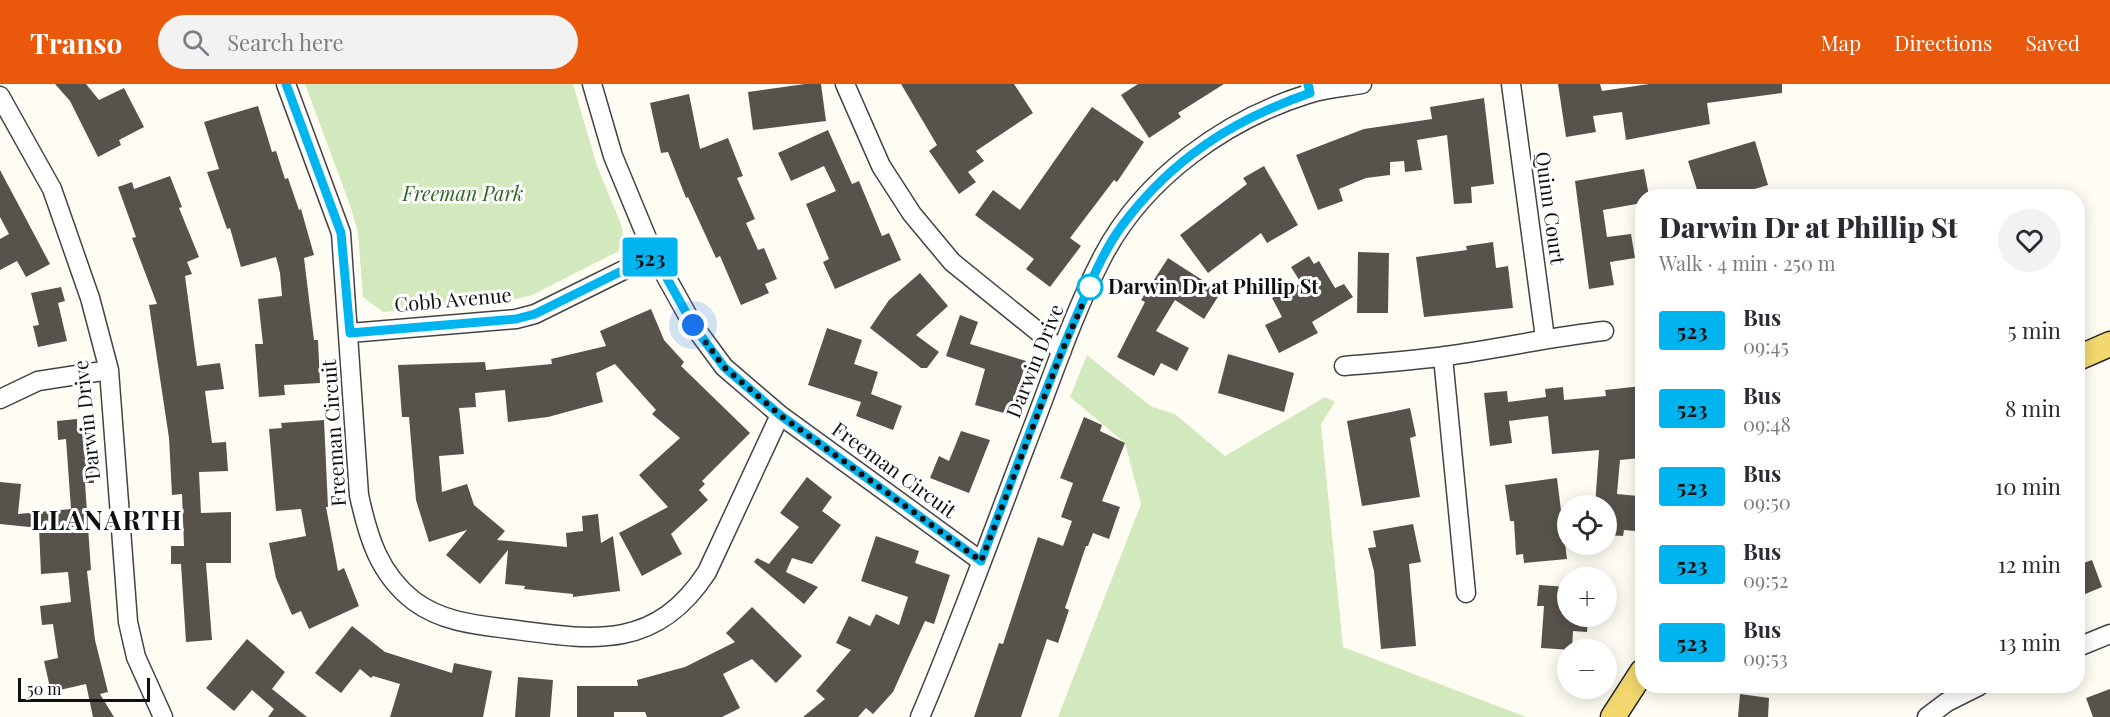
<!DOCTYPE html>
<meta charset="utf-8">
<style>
body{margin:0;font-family:"Playfair Display",serif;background:#f2f2f3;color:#2b2b33;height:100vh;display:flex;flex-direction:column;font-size:22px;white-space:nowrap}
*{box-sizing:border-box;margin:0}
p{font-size:20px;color:#7c7c81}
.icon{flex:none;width:33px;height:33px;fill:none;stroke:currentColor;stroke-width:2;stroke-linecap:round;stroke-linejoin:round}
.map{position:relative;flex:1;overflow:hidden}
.sheet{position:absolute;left:1635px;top:105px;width:450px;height:504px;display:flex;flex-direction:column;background:#fff;border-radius:24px;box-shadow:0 3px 15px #0003}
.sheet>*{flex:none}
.badge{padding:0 12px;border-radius:4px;font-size:21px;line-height:39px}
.fabs{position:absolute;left:1557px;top:411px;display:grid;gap:12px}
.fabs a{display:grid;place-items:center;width:60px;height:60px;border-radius:50%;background:#fff;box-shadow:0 3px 15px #0003;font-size:30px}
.scale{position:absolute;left:18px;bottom:15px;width:132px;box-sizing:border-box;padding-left:6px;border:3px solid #101010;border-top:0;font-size:16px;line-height:21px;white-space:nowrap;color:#101010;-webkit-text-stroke:4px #fff;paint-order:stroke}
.you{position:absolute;width:30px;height:30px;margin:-15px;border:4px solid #fff;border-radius:50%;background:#1a73e8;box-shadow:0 0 0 9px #1a73e833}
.map>.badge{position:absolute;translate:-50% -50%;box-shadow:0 0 0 3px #fff}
.round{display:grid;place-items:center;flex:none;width:63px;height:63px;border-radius:32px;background:#f2f2f3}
.headline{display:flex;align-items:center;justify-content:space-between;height:102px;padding:0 24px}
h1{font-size:28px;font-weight:800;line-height:45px}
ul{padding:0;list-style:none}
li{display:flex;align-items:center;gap:18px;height:78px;padding:0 24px}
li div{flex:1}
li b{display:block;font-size:22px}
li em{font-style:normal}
li .badge{min-width:66px;font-weight:700;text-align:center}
header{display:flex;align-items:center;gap:36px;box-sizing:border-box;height:84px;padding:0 30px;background:#ea580c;color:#fff}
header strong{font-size:28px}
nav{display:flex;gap:33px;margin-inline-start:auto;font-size:21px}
.search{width:420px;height:54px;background:#f2f2f3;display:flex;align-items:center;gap:15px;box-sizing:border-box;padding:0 21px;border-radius:33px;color:#7c7c81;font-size:22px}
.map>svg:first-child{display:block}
</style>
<header>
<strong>Transo</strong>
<div class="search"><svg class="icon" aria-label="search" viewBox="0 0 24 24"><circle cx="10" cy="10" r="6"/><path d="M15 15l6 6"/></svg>Search here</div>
<nav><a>Map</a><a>Directions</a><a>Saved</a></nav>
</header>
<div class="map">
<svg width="2110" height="633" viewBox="0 0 2110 633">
<rect width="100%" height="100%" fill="#fffdf3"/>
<path fill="#d2e9bd" d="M305,0H573L597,82L621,140L624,156L619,167L532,211L505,218L383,228L363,213L358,149L351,124Z
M1087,271L1152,323L1175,330L1225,372L1325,313L1335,318L1321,340L1343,563L1526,633H1058L1141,420L1125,359L1070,313Z"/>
<path fill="#58524c" d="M55,0H86L99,16L124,4L144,43L119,56L121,61L98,73L70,17Z
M805,0H821L826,37L753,46L748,8Z
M901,0H1014L1033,29L976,67L984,77L968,88L976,98L959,110L929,67L937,61Z
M1138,0H1224L1178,29L1181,33L1149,54L1121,11Z
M1558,0H1600L1602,7L1649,0H1782V9L1707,19L1710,40L1626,56L1622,28L1593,32L1596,48L1566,53Z
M689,10L700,65L728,54L743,92L737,94L755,135L746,139L758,166L764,164L777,195L765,200L769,209L741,221L720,172L716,174L688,113L686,114L668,68L661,69L650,19Z
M1484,14L1494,100L1471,103L1472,119L1454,120L1447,51L1417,56L1422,86L1405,88L1404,77L1390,78V91L1366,94L1339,105L1343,117L1318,126L1296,71L1364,45L1432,35L1430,23Z
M258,22L272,68L276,67L285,95L288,94L299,126L301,125L314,171L304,174L314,256H318L320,299L284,301L285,311L259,313L255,260H263L258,215L282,212L280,189L276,173L241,183L230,144L227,145L207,88L219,85L204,38Z
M1092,23L1144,58L1117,98L1114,96L1070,154L1081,162L1050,203L1026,185L1034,175L975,131L993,106L1020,126Z
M828,46L852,100L859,97L882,152L889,149L901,176L835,205L823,178L829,175L806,120L836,107L824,82L791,97L778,69Z
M1755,57L1768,101L1731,112H1699L1688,77Z
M1264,82L1298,141L1267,159L1261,149L1208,189L1180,151L1247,100L1243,94Z
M1644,85L1649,112H1642V119L1603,126L1607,153L1631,150L1635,174L1610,178L1614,201L1589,205L1575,97Z
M0,86L50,180L26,193L17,177L0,186V155L9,150L0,133Z
M170,92L182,123L179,124L199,173L187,178L192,190L185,192L197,282L220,279L224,305L205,307L212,359L226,358L228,387L199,388L201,429L231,428V479H206L212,556L186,558L181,480H171V462H184L182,410L172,411L169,354L149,221L157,220L132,154L136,153L118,103L132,98L134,105Z
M1493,158L1496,184L1508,182L1513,224L1424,233L1416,173L1467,166L1466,162Z
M1358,168L1389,169L1388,229H1357Z
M1309,172L1314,180L1319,177L1335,204L1344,200L1353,213L1312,238L1318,249L1279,269L1265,241L1282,233L1272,214L1301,199L1291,183Z
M1168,174L1221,208L1204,235L1175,216L1156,247L1189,264L1177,287L1161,279L1154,292L1117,273L1145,218L1141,216Z
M920,189L948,222L916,251L939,268L927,284H921L870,244L889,216Z
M61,203L65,217L58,219L67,257L38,263L33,242L39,241L31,209Z
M651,225L664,256L684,278L681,282L750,349L702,397L705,400L699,406L708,416L671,450L682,470L642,492L619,449L668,423L639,391L680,354L652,330L656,326L615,280L596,289L603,318L548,333L508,338L505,306L475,309L476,323L459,324L464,370L439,372L442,408L467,400L474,421L505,447L497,456L567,463L566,449L583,447L582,432L598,430L601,459L613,452L620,507L573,513V510L524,505L525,502L505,500L508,466L480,500L446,471L467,446L429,458L416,416L409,333H402L398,281L485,278L486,286L552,280L551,275L606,262L600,247Z
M960,231L978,238L970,260L1026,277L1011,331L975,321L985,285L946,272Z
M827,244L862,256L854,280L878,288L871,310L902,322L893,346L856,332L861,318L808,301Z
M1228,270L1294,289L1284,328L1218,309Z
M1642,302V342L1637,343L1640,374L1620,376L1617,410L1638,412L1635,447L1624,446L1623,452L1606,451V422H1595L1599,366L1552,370L1548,332L1509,337L1512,359L1490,362L1484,309L1507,307L1508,318L1546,313L1545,305L1563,303L1564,316L1606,312L1605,306Z
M1410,324L1416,352L1410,354L1420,413L1362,422L1347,337Z
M1084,333L1102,341L1100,347L1125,359L1102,417L1120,423L1109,455L1093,449L1088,462H1086L1065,524L1069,526L1058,559L1047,555L1021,633H974L999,559L1003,560L1038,453L1063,462L1072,437L1061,433L1073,399L1060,394Z
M77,335V343L90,342L94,399H85L91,486L87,487L95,556L108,608L100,610L114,633H93L86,600L51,608L44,577L58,574L53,540L42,541L40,522L71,518L68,488L41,490L39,444L0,440V398L21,400L18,430L71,425L66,355L58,356L57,337Z
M324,336L328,423H326L338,487L344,484L359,522L309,545L301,527L292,531L276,494L269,459L306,452L301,425L276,427L269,345L282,344L281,339Z
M961,347L990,356L969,409L930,394L939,372L949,377Z
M807,393L832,413L822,427L841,441L812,480L792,474L786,488L818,503L804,520L754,478L757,474L769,480L799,443L780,429Z
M1557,394L1567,475L1524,479L1523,470L1516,471L1514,437H1510L1505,401Z
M1413,440L1421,478L1409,480L1416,562L1381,565L1374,487L1368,464L1376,463L1373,447Z
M876,452L919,467L915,479L950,491L934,540L925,537L893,608L873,630L866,624L858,633H803L825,615L816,607L851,566L836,559L849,532L870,542L876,530L899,541L908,513L861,497Z
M2092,476L2102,503L2078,513V481Z
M1539,501L1568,503V532H1588L1587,548L1573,547L1572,566L1541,564L1544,522H1537Z
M752,523L802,572L776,599L752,575L723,590L740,624L722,633H647L645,628H614V633H577V602H638L637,596L685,583L735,558L726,549Z
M352,542L385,568L452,589L454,579L492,587L483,633H390L400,600L373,592L371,594L360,585L341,609L315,589Z
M247,555L285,588L272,605L307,633H268L274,625L252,606L234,627L206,604Z
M518,593L553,596L550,633H515Z
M2110,605V633H2093L2086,614Z
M1740,610L1769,614L1768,633H1738Z"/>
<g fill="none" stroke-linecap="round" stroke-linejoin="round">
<defs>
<path id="minor" d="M286,0L341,149L359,411C368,453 379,490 414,517C442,538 477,541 509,545C591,556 655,568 707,488L780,331
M592,0L613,72L654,171L693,241L724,283L780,331L981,477
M845,0L881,82L912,130L952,178L1062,267
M1511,0L1545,254
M0,12L52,105L90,214L109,286L128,538L136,573L163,633
M350,249L516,235L535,230L654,171
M1443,273L1466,509
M1344,282C1377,279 1411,277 1445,272C1498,265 1550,253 1604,247
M0,315L38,297L109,286
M2078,563L2110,550
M920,633C961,537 996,438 1034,340C1055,285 1075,226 1103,172C1144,94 1225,36 1308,10C1325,4 1344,3 1362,0
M1927,633L1947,618L1979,602"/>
<path id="major" d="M2078,274L2110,260
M1613,633L1642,588"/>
</defs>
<use href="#minor" stroke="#434343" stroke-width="21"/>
<use href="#major" stroke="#212121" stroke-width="27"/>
<use href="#minor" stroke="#fff" stroke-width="18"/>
<use href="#major" stroke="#f3d86f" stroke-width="24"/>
</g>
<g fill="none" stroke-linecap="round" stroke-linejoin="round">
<defs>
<path id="line" d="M286,0L341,149L350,249L516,235L535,230L654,171L693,241L724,283L780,331L981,477C1011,398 1040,318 1073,240C1087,208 1100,172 1121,143C1171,75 1233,36 1310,9L1308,0"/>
</defs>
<use href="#line" stroke="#fff" stroke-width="14"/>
<use href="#line" stroke="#00b5ef" stroke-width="9"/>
<path stroke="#101010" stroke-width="6" stroke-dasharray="0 10.8" d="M693,241L724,283L780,331L981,477L1062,267L1090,203"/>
</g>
<circle fill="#fff" stroke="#00b5ef" stroke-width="3" cx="1090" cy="203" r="12"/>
<g text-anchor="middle" stroke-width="6" stroke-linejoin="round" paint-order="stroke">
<g font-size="20" font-style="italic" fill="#2d6621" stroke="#fff">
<text x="463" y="117">Freeman Park</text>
</g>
<g font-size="20" fill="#101010" stroke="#fff">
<text transform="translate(1550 124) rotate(82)" y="7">Quinn Court</text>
<text transform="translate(453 216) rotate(-5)" y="7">Cobb Avenue</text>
<text transform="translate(1035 277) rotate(-68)" y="7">Darwin Drive</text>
<text transform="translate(87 336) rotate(-96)" y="7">Darwin Drive</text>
<text transform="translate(334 349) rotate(-94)" y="7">Freeman Circuit</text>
<text transform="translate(894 386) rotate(36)" y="7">Freeman Circuit</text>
</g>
<g font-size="20" font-weight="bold" fill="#101010" stroke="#fff" text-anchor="start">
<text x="1108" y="210">Darwin Dr at Phillip St</text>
</g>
<g font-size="26" font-weight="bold" letter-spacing="1.5" fill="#101010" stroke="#fff">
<text x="107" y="446">LLANARTH</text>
</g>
</g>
</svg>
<div class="fabs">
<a><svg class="icon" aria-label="locate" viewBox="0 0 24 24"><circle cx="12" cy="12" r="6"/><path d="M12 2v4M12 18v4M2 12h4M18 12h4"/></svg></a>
<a>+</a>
<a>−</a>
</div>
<div class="scale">50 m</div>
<div class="you" style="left:693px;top:241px"></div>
<b class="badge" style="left:650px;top:173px;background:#00b5ef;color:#111">523</b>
<section class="sheet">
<div class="headline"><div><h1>Darwin Dr at Phillip St</h1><p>Walk · 4 min · 250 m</p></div><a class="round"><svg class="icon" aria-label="heart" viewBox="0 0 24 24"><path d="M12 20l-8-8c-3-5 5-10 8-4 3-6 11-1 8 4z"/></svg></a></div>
<ul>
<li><span class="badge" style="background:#00b5ef;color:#111">523</span><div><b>Bus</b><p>09:45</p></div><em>5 min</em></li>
<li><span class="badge" style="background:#00b5ef;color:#111">523</span><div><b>Bus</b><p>09:48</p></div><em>8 min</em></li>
<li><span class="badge" style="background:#00b5ef;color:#111">523</span><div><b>Bus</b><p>09:50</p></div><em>10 min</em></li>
<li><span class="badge" style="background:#00b5ef;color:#111">523</span><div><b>Bus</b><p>09:52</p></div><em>12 min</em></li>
<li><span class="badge" style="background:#00b5ef;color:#111">523</span><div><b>Bus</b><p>09:53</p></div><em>13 min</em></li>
</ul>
</section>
</div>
